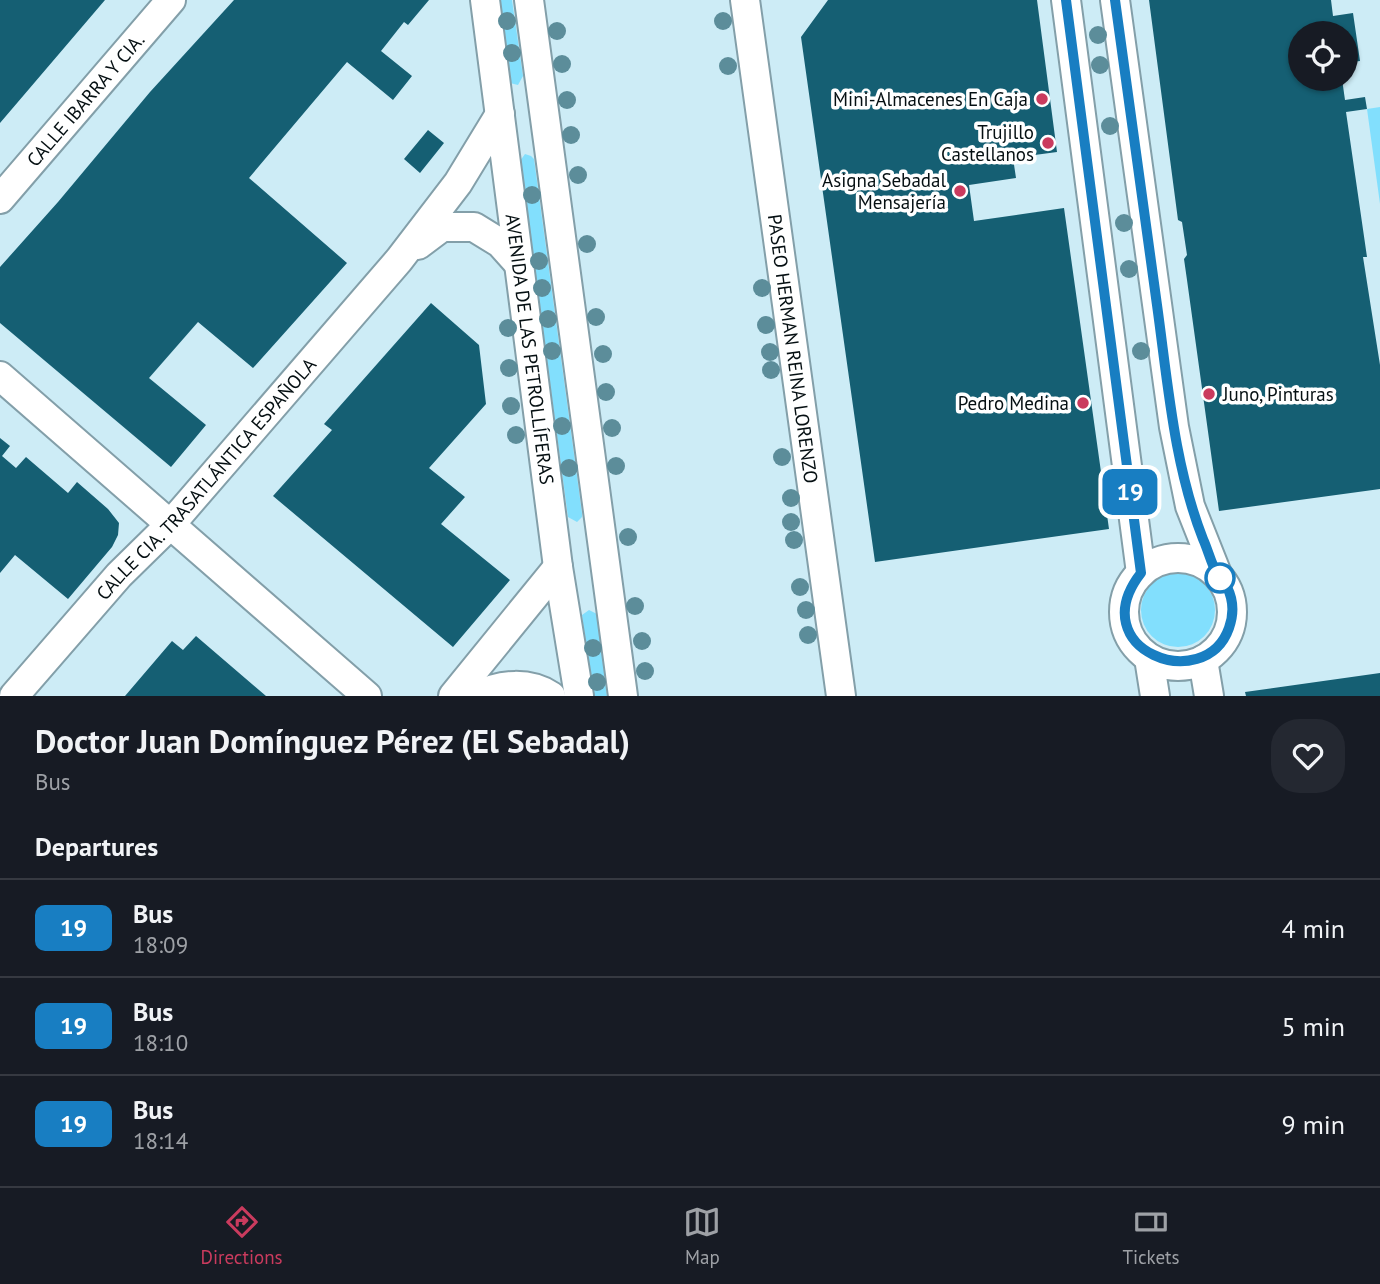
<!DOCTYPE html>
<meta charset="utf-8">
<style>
body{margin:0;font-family:"PT Sans",sans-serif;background:#242831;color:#f1f3f6;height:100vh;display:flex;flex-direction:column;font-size:26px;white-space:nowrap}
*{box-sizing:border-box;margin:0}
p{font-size:23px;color:#9ea1a6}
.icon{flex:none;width:38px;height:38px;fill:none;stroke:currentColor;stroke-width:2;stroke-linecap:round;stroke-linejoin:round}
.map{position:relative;height:696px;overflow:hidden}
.sheet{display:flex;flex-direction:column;background:#171b24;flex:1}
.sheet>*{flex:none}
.badge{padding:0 14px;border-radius:10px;font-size:24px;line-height:46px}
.controls{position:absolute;left:1288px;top:21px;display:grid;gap:14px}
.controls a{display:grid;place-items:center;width:70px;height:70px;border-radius:50%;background:#171b24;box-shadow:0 2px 5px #0004;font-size:35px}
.map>.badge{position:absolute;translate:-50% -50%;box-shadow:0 0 0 4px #fff}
h2{padding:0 35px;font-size:26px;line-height:63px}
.round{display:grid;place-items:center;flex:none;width:74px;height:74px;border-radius:28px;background:#242831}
.headline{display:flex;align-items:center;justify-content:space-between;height:119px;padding:0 35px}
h1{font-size:33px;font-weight:800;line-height:52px}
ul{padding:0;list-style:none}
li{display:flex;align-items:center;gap:21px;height:98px;padding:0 35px;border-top:2px solid #363941}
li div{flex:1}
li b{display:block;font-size:26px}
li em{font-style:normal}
li .badge{min-width:77px;font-weight:700;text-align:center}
.menu{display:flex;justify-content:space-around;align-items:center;height:98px;border-top:2px solid #363941;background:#171b24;font-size:19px;color:#9ea1a6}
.menu a{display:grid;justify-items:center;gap:4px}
.menu .active{color:#ca3b5e}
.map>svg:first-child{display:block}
</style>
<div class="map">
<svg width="1380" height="696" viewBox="0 0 1380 696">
<rect width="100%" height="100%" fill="#cdecf6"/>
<path fill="#82dffd" d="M498,0H512L523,76L518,85L510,83L508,79Z
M1380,107V204L1367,109Z
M525,154L531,156L534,159L582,513V517L577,522L568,517L520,161Z
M1141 610a37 37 0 1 1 74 0a37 37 0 1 1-74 0Z
M589,610L597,614L607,696H592L582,615Z"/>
<path fill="#155f73" d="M0,0H105L0,123Z
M234,0H429L408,25L404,22L381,51L412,76L393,100L347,62L249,178L347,263L253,368L198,322L149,378L206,425L171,467L0,323V267L58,202L150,92Z
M828,0H1037L1057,152L1013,158L1016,178L969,185L974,221L1064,208L1109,529L875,562L801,37Z
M1149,0H1331L1333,16L1353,13L1360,61L1346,63V33H1300V79H1342L1345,100L1365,97L1367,109L1346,112L1367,257H1363L1380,365V489L1219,511L1187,280L1184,259L1187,255L1182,222L1178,220Z
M428,130L444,143L420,173L404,159Z
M431,303L479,345L486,404L429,468L465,497L441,524L510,580L453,647L273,496L332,430L324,424Z
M0,438L10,446L2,456L16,468L26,457L68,493L77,482L108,509L119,523L118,535L112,547L68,599L15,555L0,573Z
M196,636L266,696H125L172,641L183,650Z
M1380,673V696H1246L1245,692Z"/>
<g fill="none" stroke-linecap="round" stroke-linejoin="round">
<defs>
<g id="minor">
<path id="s1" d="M485,0L558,567L579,696"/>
<path d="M529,0L623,696"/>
<path id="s2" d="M745,0L841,696"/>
<path d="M1066,0L1141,573"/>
<path d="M1115,0L1174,427L1190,506L1217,574"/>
<path id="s3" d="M0,199L171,0"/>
<path d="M418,245L442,227H474L500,243L517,262"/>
<path d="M0,376L367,696"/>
<circle cx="1178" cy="612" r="54"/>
<path d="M1149,658L1155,696"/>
<path d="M1203,660L1209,696"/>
<path id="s4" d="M14,696L119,575L170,525L399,260L458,183L500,114"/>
<path d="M453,696L558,567"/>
<path d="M479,696C500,683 530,682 551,696"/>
</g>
</defs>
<use href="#minor" stroke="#839fa9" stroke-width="32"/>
<use href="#minor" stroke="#fff" stroke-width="28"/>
</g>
<g fill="#5c8d9a">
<circle cx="507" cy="21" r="9"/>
<circle cx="723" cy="21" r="9"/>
<circle cx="557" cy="31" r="9"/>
<circle cx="1098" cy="35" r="9"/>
<circle cx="512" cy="53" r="9"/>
<circle cx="562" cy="64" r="9"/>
<circle cx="1100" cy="65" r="9"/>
<circle cx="728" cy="66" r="9"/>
<circle cx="567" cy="100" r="9"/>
<circle cx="1110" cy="126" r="9"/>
<circle cx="571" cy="135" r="9"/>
<circle cx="578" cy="175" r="9"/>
<circle cx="532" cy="195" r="9"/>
<circle cx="1124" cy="223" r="9"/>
<circle cx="587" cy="244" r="9"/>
<circle cx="539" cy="261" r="9"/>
<circle cx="1129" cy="269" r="9"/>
<circle cx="542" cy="288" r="9"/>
<circle cx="762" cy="288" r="9"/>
<circle cx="596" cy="317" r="9"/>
<circle cx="548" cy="319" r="9"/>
<circle cx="766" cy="325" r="9"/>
<circle cx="508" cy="328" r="9"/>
<circle cx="552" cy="351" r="9"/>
<circle cx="1141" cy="351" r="9"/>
<circle cx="770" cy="352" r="9"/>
<circle cx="603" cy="354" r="9"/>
<circle cx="509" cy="368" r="9"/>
<circle cx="771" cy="370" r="9"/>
<circle cx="606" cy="392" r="9"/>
<circle cx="511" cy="406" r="9"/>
<circle cx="562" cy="426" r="9"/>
<circle cx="612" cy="428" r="9"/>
<circle cx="516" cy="435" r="9"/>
<circle cx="782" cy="457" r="9"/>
<circle cx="616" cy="466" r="9"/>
<circle cx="569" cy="468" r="9"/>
<circle cx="791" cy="498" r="9"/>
<circle cx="791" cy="522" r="9"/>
<circle cx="628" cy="537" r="9"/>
<circle cx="794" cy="540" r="9"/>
<circle cx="800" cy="587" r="9"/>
<circle cx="635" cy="606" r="9"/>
<circle cx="806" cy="610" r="9"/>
<circle cx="808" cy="635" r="9"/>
<circle cx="642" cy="641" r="9"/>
<circle cx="593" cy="648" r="9"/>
<circle cx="645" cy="671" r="9"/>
<circle cx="597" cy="682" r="9"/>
</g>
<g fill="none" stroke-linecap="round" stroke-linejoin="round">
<defs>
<path id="line" d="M1066,0L1141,573C1081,650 1205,696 1229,628C1234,614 1233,599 1227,587C1224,582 1220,578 1217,574C1211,563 1208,550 1203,539C1174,465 1168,384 1157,305C1143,204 1129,102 1115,0"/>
</defs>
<use href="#line" stroke="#fff" stroke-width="16"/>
<use href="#line" stroke="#187ec2" stroke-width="10"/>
</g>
<g fill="#ca3b5e" stroke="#fff" stroke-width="2.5">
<circle cx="1042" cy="99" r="7"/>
<circle cx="1048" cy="143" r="7"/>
<circle cx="960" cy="191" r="7"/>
<circle cx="1209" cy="394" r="7"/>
<circle cx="1083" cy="403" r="7"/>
</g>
<circle fill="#fff" stroke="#187ec2" stroke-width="3.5" cx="1220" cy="578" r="14"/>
<g text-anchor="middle" stroke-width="7" stroke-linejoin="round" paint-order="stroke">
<g font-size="19" fill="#050f12" stroke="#fff" text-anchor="end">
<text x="1028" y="106">Mini-Almacenes En Caja</text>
<text x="1034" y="139">Trujillo<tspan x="1034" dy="22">Castellanos</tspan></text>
<text x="946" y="187">Asigna Sebadal<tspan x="946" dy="22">Mensajería</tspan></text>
<text x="1223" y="401" text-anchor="start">Juno, Pinturas</text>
<text x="1069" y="410">Pedro Medina</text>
</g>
<g font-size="19" fill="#050f12" stroke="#fff">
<text dy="7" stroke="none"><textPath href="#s3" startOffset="131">CALLE IBARRA Y CIA.</textPath></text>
<text dy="7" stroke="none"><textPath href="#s1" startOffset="352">AVENIDA DE LAS PETROLLÍFERAS</textPath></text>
<text dy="7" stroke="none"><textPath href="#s2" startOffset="352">PASEO HERMAN REINA LORENZO</textPath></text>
<text dy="7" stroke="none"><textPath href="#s4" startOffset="290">CALLE CIA. TRASATLÁNTICA ESPAÑOLA</textPath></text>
</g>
</g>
</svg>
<div class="controls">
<a><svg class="icon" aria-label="locate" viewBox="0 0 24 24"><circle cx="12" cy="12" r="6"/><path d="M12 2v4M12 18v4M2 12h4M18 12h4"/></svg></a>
</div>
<b class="badge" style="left:1130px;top:492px;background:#187ec2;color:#fff">19</b>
</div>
<section class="sheet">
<div class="headline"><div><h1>Doctor Juan Domínguez Pérez (El Sebadal)</h1><p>Bus</p></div><a class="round"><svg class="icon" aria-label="heart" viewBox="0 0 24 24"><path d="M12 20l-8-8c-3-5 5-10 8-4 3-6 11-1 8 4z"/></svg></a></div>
<h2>Departures</h2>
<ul>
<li><span class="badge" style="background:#187ec2;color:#fff">19</span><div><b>Bus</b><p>18:09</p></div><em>4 min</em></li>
<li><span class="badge" style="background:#187ec2;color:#fff">19</span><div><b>Bus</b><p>18:10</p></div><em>5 min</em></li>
<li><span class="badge" style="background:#187ec2;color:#fff">19</span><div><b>Bus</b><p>18:14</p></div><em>9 min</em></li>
</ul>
</section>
<nav class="menu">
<a class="active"><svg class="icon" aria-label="directions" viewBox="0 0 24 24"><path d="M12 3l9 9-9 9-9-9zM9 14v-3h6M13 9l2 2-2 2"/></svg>Directions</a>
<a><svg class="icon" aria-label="map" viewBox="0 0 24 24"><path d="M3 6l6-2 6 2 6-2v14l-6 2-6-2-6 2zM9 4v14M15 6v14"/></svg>Map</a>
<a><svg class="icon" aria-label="tickets" viewBox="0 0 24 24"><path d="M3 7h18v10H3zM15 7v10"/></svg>Tickets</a>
</nav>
